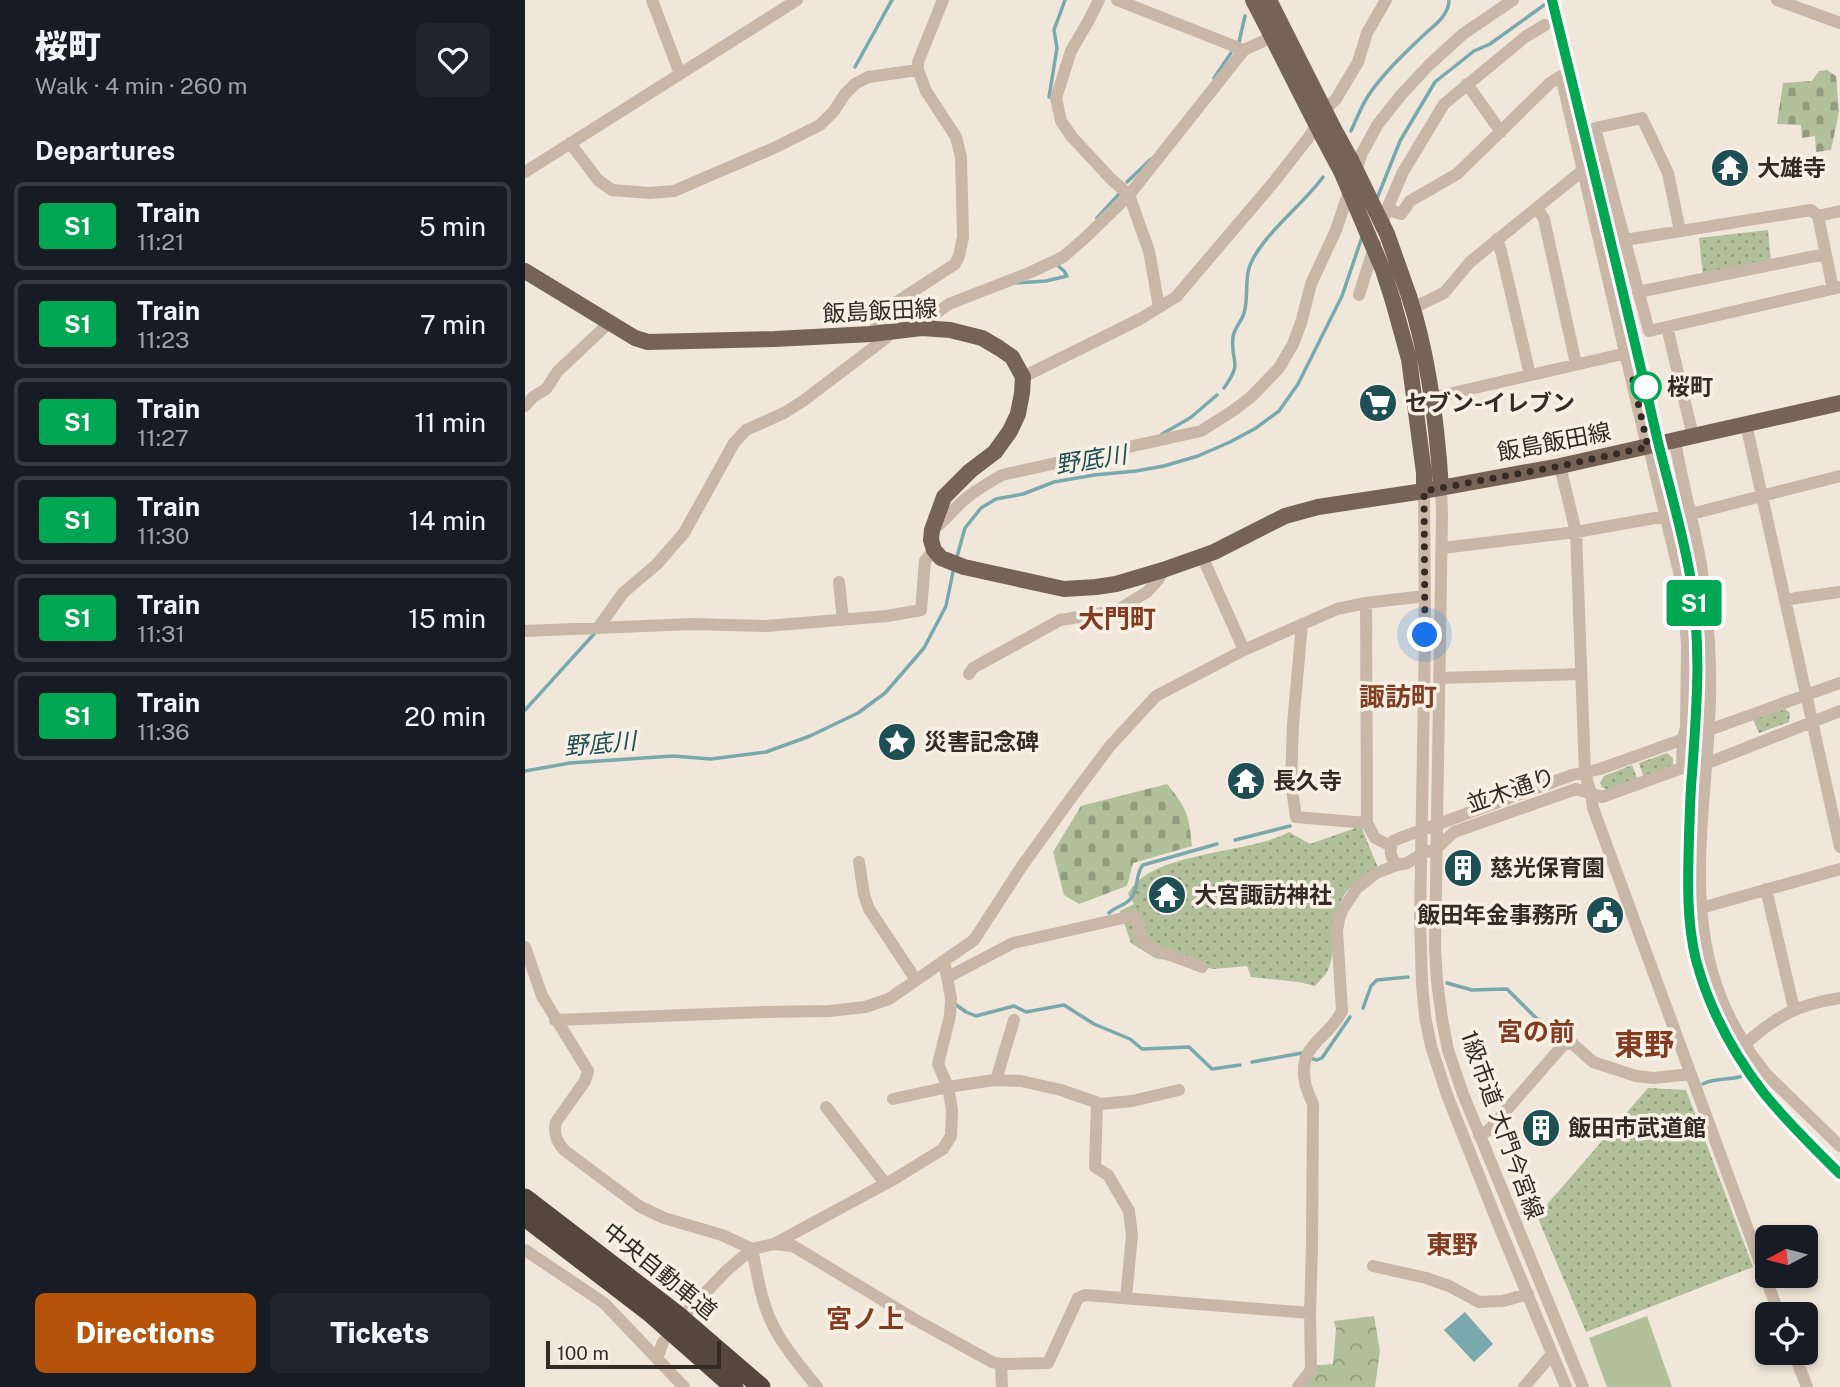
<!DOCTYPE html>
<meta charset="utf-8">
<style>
body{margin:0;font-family:"Public Sans","Noto Sans JP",sans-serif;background:#20242c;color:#f1f3f6;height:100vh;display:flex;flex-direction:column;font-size:26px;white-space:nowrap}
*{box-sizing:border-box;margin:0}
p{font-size:23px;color:#9ea1a6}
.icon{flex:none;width:38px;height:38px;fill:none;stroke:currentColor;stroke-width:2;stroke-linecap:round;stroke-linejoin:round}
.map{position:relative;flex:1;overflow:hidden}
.details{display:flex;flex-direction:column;background:#171b24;width:525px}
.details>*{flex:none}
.badge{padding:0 14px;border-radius:5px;font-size:24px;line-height:46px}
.needle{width:46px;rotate:263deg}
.buttons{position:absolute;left:1230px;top:1225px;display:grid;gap:14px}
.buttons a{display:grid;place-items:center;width:63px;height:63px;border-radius:10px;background:#171b24;box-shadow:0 4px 10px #0003;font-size:35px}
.scale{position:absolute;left:21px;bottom:18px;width:175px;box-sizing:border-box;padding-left:7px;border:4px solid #342b27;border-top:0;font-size:19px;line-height:24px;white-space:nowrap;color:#342b27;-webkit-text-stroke:5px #f8f0e5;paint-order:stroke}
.you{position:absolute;width:35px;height:35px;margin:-18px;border:5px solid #fff;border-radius:50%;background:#1a73e8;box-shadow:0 0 0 10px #1a73e833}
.map>.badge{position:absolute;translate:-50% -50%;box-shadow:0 0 0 4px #fff}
h2{padding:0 35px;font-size:26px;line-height:63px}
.round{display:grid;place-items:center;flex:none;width:74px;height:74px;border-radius:10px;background:#20242c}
.overview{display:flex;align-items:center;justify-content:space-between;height:119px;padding:0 35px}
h1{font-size:33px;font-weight:800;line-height:52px}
.primary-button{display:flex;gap:14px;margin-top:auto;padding:14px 35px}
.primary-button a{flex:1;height:80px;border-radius:10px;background:#b45309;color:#fff;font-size:28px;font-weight:800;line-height:80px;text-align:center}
.primary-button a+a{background:#20242c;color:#f1f3f6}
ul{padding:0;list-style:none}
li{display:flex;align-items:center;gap:21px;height:88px;margin:0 14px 10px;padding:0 21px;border:4px solid #363941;border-radius:10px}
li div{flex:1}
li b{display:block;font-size:26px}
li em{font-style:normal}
li .badge{min-width:77px;font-weight:700;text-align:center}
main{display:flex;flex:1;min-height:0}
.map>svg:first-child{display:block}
</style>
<main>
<section class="details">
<div class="overview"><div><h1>桜町</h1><p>Walk · 4 min · 260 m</p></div><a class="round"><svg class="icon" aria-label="heart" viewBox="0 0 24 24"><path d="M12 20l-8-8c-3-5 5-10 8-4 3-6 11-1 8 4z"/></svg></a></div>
<h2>Departures</h2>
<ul>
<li><span class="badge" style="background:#00a651;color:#fff">S1</span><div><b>Train</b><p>11:21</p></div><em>5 min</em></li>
<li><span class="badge" style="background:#00a651;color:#fff">S1</span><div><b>Train</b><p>11:23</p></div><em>7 min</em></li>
<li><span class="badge" style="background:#00a651;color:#fff">S1</span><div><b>Train</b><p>11:27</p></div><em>11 min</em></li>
<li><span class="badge" style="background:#00a651;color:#fff">S1</span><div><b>Train</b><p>11:30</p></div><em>14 min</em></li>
<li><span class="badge" style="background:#00a651;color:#fff">S1</span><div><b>Train</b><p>11:31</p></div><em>15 min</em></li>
<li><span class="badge" style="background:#00a651;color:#fff">S1</span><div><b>Train</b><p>11:36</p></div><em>20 min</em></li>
</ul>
<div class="primary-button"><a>Directions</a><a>Tickets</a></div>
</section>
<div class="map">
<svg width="1315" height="1387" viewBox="0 0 1315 1387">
<defs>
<pattern id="green-dots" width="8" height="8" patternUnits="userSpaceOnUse" patternTransform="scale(1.75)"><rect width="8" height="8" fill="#b1bf9a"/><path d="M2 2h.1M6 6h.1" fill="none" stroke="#919b7e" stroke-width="1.8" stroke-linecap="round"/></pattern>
<pattern id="forest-crowns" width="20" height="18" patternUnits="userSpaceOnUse" patternTransform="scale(1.75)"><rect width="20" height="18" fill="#b1bf9a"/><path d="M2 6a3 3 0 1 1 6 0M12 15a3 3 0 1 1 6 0" fill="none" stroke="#919b7e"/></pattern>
<pattern id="cemetery-stones" width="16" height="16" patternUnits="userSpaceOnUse" patternTransform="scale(1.75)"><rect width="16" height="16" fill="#b1bf9a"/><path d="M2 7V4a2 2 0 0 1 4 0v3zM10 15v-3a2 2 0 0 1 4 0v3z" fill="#919b7e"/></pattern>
</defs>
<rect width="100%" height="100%" fill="#f0e6d9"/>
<path fill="url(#green-dots)" d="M1243,230L1246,262L1178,276L1174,238Z
M1260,709L1265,713L1264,722L1234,733L1228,719Z
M1142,753L1148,758V765L1119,778L1114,763Z
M1107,765L1113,780L1083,790L1077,787L1075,783L1079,776Z
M836,826L853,868C841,876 827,883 819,895C806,915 813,947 803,970C801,975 794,981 790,986L774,982L726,977L722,966L689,969L630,958L606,943L595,911L609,904L603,894C626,850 722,855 764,832L785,844Z
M1123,1088L1161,1090L1228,1267L1061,1332L1012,1216Z"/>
<path fill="url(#forest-crowns)" d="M849,1316L855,1351L850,1387H775L782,1366L808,1364L811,1329L809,1321Z"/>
<path fill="url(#cemetery-stones)" d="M1302,70L1311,76L1314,112L1306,150L1291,152L1290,136L1277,138L1276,125L1252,124L1258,83L1287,81L1294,71Z
M642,784C662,809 664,814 667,846L608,863L602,886L554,904L539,895L528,852L556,806Z"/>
<path fill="#b1bf9a" d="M1122,1316L1147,1387H1082L1064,1338Z"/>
<path fill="#79a9ad" d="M940,1312L968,1344L949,1362L919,1330Z"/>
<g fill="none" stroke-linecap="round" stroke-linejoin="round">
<path stroke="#79a9ad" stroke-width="3.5" d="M714,42L720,16
M330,67L367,0
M689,78L706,53
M524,97L532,48L529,30L540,0
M826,131C831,120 836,107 843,96C860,71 881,52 903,31C913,23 924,13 924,0
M602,182L626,159
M851,201L875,141L910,82L949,51L965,44L1026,0
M572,218L595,193
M491,283L521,281L542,276L539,271L532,265
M699,388C719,360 705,364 708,337C709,328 717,321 719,313C724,297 719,281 725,265C738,234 778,205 798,177
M637,434L665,418L692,395
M431,560L440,528L456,508L471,499L498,494L529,482L569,475L611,471L639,466L673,456L705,442L731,428L754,411L773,384L817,296L837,237
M0,710L69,634
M0,771L45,763L148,756L186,759L241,752L285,736L333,713L360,693L380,670L399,648L421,606L429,567
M710,840L765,826
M584,913C591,906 601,906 607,897C614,887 610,874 618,865L692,844
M922,983L947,990L982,989L1011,1018L1030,1028
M430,1004L441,1012L451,1016L489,1006L501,1012L539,1005L569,1024L605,1039L617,1049L664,1047L687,1069L715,1065
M838,1008L846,986L852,980L883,977
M788,1059L792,1060L797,1058L825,1017
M727,1062L777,1053
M1224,1072L1228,1069
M1178,1084C1192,1076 1208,1082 1222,1074"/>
<path stroke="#c8b7a6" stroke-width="12" d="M127,0L155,74
M574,0L564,20L546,51L531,98L536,121L547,137L585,178L604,195L624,251L634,307
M592,0L719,50
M1252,0L1315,23
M942,84L976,132
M45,143L73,180L87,190L125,193L149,191L249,148L295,125L309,111L320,94L330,84L343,77L393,70
M0,172L272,0
M1012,208L1019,219L1051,364
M862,209L878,172L919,104L1000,37L1020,25
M1293,216L1308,289
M856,227L862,209L876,214L885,201L932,174L1025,83L1036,76L1119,434L1126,456L1156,580L1162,644L1161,727L1158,739L1157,768
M1155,231L1143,173L1117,118L1070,128L1124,331L1315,287
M972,239L976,251L1005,375
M1100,240L1286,210L1293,216L1315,211
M1113,292L1300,254
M834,295L850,244
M888,308L919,293L945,262L1057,171
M1142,327L1168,436
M397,328L399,322L424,304L506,272L538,257L560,238L604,195L719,50L747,37
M346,334L364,307L430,264L434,256L438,237L436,157L431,137L401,91L393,70V62L418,0
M498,377L615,319L651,297L748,183L784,137L800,110L811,99L833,62L842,33L861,0
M906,398L1102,353
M0,406L8,397L21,389L33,371L85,322
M1221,424L1315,847
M1150,441C1157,483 1169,524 1176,565C1181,599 1184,632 1185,666C1189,794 1143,928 1220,1044C1253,1015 1272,1005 1315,998
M1035,466L1051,532L1060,773L1066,794L1068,808L1254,1314
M916,488L917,514L910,948L912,981L917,1019L923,1050L938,1094L1058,1387
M899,491L900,635L895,919L897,984L900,1016L906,1046L922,1095L974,1226L1041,1387
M1166,514L1315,476
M407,530C421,521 427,510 439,500C450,490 464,483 477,475L676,431L709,410L726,397L754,368L768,344L776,323L786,284L811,230L837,153L853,124L876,95L904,65L938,34L988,0
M917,548L1051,532L1141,516
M677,556L719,650
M314,582L318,620
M1260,601L1271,598L1315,592
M841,603L842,823
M777,624L768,724L766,782L771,817L842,823L850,838L866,846
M73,628L98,593L132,564L159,533L209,443L221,430L259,413L278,401L361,338L366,331
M0,631L168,624L241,626L362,616L396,610L400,561L409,550
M444,674L448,668L535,620L591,611L622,592L633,580L638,570
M916,678L1056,674
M334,862L339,895L344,909L391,980
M872,865C865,857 864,851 868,841L875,838L1047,775L1075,769L1315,683
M1241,889L1269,1009
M1176,908L1315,869
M0,947L17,996L63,1071L60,1081L31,1122C28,1134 32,1142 39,1150L114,1206L139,1218L197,1235L227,1249
M423,977L488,943L607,916L611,918L618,940L626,948L677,967
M30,1020L238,1012L305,1011L340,1007L364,999L449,940L497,866L546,798L585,746L631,696L719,650L812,609L841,603L899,596
M1220,1044L1225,1053L1241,1074L1315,1146
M471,1080L489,1020
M368,1099L423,1087L469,1080L496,1081L536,1090L576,1104L607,1101L654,1090
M572,1103L570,1167L583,1175L604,1211L607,1235L601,1298
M301,1107L360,1183
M954,1135L964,1130L1039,1044H1048L1068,1062L1111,1076L1129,1078L1166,1074
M249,1244L268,1246L389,1319L467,1362L476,1364L523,1363L553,1298L560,1295L785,1313
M227,1249C232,1272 235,1297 245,1319C256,1344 275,1366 292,1387
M0,1250L79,1303L159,1387
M848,1266L901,1278L924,1286L954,1302L978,1301L1003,1294
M163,1311L201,1271L227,1249L249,1244L371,1178L418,1149L426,1136L427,1110L423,1087L413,1064L425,1016L426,998L419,961
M1269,1353L1282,1387
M132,1359L138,1342
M476,1364L477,1387
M773,1387L786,1370L785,1313L787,1246L788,1104C785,1097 781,1089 780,1082C773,1043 802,1041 817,1011L812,931L814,919L818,909L832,888L851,873L872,865L882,863L897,854L912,848L929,832L1051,789L1077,797L1157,768L1180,764L1315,711
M999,1387L1027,1354"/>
<path stroke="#766358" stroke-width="16" d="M728,0C758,57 785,115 816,171
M744,0L809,129L826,160
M0,271L110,338L123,342L250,339L346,334L397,328L425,330L457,338L474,348L487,357L498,377L497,393L493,414L485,431L470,452L445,471L419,497L407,530L406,540L409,550L416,558L439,567L539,589L571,587L591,584L638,570L689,552L760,516L793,507L899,491L1035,466L1315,403
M884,296C904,357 912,424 916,488
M868,301L884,359L899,473V491"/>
<path stroke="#55463e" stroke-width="19" d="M0,1198L150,1313L236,1387
M0,1217L124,1312L209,1387"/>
<defs>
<path id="rail" d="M1028,0L1134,445L1159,540L1167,586L1171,621L1173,682L1167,773L1163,896L1166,931L1171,959L1192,1018L1223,1072L1240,1096L1315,1174"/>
</defs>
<use href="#rail" stroke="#342b27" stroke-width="6"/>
<use href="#rail" stroke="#f8f0e5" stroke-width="3.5" stroke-dasharray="10" stroke-linecap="butt"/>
<path stroke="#766358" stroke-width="16" d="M826,160L862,234L884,296
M816,171L858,270L868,301"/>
</g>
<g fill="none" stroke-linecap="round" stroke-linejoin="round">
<defs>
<path id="line" d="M1027,0C1063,147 1099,294 1133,442C1144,486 1157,530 1165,575C1177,645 1172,704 1167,774C1165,794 1165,815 1164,836C1163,877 1161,919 1171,960C1184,1008 1208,1053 1238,1092C1261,1121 1289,1148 1315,1174"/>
</defs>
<use href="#line" stroke="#fff" stroke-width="16"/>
<use href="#line" stroke="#00a651" stroke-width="10"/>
<path stroke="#342b27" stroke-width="7" stroke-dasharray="0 12.6" d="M900,635L899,491L1035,466L1123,447L1108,380L1121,387"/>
</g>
<defs>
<symbol id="temple-disc" viewBox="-11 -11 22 22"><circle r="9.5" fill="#1d4f54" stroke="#f8f0e5"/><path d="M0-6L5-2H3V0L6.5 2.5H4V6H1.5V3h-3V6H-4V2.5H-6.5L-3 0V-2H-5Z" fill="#fff"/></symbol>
<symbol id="supermarket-disc" viewBox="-11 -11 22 22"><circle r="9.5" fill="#1d4f54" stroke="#f8f0e5"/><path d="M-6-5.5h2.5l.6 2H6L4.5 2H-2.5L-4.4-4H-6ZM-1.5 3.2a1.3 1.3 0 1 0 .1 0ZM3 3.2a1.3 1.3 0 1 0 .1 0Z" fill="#fff"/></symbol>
<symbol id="sight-disc" viewBox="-11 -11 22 22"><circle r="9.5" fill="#1d4f54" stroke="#f8f0e5"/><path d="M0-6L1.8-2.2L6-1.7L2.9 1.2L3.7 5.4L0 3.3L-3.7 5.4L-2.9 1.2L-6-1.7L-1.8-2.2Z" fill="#fff"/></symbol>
<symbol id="building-disc" viewBox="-11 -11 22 22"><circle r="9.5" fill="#1d4f54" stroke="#f8f0e5"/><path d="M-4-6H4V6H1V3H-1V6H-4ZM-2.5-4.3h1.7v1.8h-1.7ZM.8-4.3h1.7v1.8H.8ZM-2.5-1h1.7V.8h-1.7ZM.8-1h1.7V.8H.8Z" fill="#fff"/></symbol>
<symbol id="civic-disc" viewBox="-11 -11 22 22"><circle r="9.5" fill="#1d4f54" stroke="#f8f0e5"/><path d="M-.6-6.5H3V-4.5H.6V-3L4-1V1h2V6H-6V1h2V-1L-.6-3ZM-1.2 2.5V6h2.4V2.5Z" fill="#fff"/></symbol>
</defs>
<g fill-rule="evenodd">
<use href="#temple-disc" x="1183" y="146" width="44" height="44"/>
<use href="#supermarket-disc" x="831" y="381" width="44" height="44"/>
<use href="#sight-disc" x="350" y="720" width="44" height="44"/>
<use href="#temple-disc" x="699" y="759" width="44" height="44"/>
<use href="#building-disc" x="916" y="846" width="44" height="44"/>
<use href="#temple-disc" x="620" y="873" width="44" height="44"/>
<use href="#civic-disc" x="1058" y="893" width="44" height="44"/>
<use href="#building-disc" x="994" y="1106" width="44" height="44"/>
</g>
<circle fill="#fff" stroke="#00a651" stroke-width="3.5" cx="1121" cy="387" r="14"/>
<g text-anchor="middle" stroke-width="7" stroke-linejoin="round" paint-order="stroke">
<g font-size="23" font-weight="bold" fill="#342b27" stroke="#f8f0e5" text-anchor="start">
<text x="1232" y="176">大雄寺</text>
<text x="880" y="411">セブン-イレブン</text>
<text x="399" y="750">災害記念碑</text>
<text x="748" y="789">長久寺</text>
<text x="965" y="876">慈光保育園</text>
<text x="669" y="903">大宮諏訪神社</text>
<text x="1053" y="923" text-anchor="end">飯田年金事務所</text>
<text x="1043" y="1136">飯田市武道館</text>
</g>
<g font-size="23" fill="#342b27" stroke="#f8f0e5">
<text transform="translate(355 311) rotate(-3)" y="8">飯島飯田線</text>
<text transform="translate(1029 442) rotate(-11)" y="8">飯島飯田線</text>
<text transform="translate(986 790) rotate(-19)" y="8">並木通り</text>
<text transform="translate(977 1125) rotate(70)" y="8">1級市道 大門今宮線</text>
<text transform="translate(135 1271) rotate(39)" y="8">中央自動車道</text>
</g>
<g font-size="23" font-weight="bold" fill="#342b27" stroke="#f8f0e5" text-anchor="start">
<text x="1142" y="395">桜町</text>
</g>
<g font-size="24" font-style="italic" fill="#1d4f54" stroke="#f8f0e5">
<text transform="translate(566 460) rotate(-9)" y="8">野底川</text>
<text transform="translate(75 744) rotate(-5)" y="8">野底川</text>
</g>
<g font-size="26" font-weight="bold" fill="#813c22" stroke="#f8f0e5">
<text x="592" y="628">大門町</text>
<text x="873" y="706">諏訪町</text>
<text x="1011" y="1041">宮の前</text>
<text x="927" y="1254">東野</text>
<text x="340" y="1328">宮ノ上</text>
</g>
<g font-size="30" font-weight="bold" fill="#813c22" stroke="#f8f0e5">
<text x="1119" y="1055">東野</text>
</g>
</g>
</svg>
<div class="buttons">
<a><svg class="needle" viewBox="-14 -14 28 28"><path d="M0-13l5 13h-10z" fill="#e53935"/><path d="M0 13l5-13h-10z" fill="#9ea1a6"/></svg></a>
<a><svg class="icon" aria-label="locate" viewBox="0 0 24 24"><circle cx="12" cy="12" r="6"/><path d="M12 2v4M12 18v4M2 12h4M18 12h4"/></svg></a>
</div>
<div class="scale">100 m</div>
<div class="you" style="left:900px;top:635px"></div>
<b class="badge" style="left:1169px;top:603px;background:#00a651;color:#fff">S1</b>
</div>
</main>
